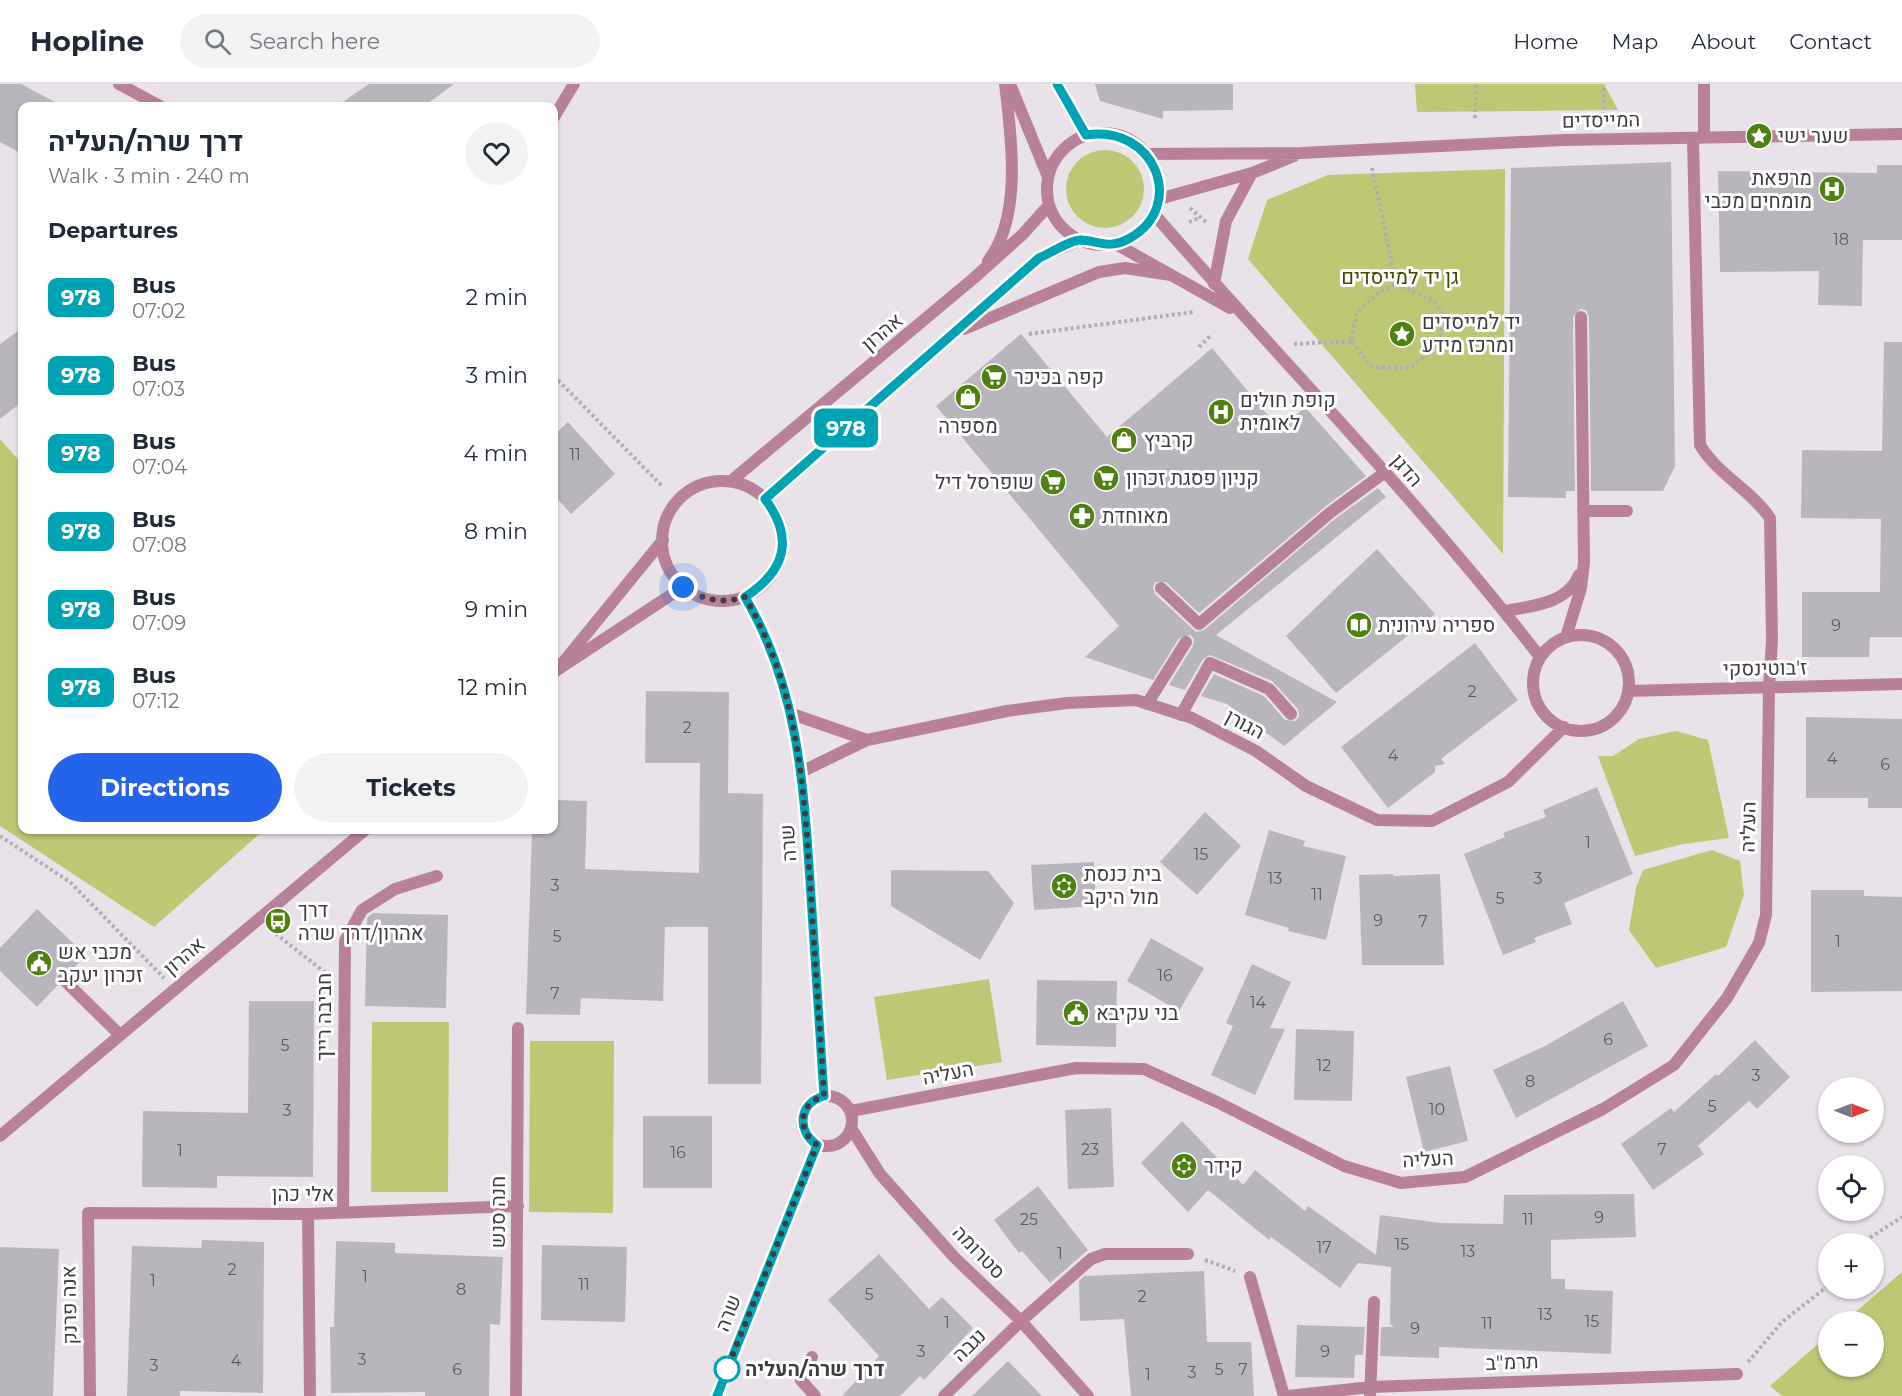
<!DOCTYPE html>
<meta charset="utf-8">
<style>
body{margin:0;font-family:Montserrat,Heebo,sans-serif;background:#f2f2f3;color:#1f2937;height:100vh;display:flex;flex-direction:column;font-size:22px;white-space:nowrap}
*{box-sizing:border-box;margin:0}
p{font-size:20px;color:#747a83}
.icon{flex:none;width:33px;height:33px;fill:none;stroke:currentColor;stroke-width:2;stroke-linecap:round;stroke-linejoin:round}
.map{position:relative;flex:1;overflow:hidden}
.details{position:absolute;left:18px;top:18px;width:540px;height:732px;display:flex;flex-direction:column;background:#fff;border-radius:12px;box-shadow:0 2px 4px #0004}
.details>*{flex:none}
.badge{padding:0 12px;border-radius:9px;font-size:21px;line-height:39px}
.needle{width:39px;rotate:90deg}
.tools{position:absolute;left:1818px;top:993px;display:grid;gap:12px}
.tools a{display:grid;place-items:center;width:66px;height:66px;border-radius:50%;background:#fff;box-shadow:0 2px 4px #0004;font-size:30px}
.you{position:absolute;width:30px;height:30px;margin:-15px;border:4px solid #fff;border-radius:50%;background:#1a73e8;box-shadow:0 0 0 9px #1a73e833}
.map>.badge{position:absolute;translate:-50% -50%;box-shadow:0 0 0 3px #fff}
h2{padding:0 30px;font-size:22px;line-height:54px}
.round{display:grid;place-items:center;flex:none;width:63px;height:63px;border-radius:32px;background:#f2f2f3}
.headline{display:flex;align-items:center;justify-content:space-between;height:102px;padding:0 30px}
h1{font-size:28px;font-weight:700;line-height:45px}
.action{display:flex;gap:12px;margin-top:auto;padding:12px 30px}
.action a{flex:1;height:69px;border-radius:36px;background:#2563eb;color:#fff;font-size:24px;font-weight:700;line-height:69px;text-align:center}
.action a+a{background:#f2f2f3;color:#1f2937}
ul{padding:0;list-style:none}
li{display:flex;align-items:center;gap:18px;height:78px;padding:0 30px}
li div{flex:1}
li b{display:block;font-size:22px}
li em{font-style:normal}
li .badge{min-width:66px;font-weight:700;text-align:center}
header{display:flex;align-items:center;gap:36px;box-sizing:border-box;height:84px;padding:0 30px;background:#fff;border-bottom:2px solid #e0e1e3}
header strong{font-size:28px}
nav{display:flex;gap:33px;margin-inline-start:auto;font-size:21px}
.search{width:420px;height:54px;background:#f2f2f3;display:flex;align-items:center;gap:15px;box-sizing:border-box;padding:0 21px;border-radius:33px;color:#747a83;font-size:22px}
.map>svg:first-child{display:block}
</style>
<header>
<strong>Hopline</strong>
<div class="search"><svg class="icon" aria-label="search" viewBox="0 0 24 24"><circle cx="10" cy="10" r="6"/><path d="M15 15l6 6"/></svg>Search here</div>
<nav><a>Home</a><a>Map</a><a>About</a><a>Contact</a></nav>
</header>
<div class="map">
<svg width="1902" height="1312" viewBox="0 0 1902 1312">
<rect width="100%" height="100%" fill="#e9e2e9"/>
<path fill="#bec774" d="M1415,0H1604L1618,26L1417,28Z
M1066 105a39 39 0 1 1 78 0a39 39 0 1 1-78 0Z
M1505,85L1503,470L1248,175L1267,116L1328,91Z
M0,355L22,380V746H264L154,843L0,742Z
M1676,647L1708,656L1729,754L1683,760L1635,772L1598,672H1613L1639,655Z
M1712,766L1740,777L1744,811L1726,863L1656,884L1629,846L1636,804L1643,786Z
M989,895L1002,978L887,996L874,913Z
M372,938H449L448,1108H371Z
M530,957H614L613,1129L529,1128Z
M1902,1188V1312H1782L1770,1302L1828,1251V1282H1874V1238L1845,1237Z"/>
<path fill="#b9b5bd" d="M0,0H21L62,22H22V70L0,58Z
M369,0H454L424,22H337Z
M1095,0H1233V26L1163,27V35L1100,17Z
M1671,78L1675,382L1663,407H1591L1589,233L1586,226L1580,225L1573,233L1575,407H1566V414L1508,413L1511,84Z
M1877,81H1902V156H1863L1862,222L1818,221L1819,187L1720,188L1718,87L1877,89Z
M22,244V318L0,335V260Z
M1021,250L1107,353L1212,264L1280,346L1305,323L1366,392L1326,422L1199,529L1166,498H1155L1153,503L1155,510L1196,548L1204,546L1336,434L1378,404L1386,413L1216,551L1337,618L1284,662L1227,620L1201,612L1214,590L1264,612L1285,636L1296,637L1299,632L1298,625L1272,597L1210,571L1203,575L1185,606L1169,601L1193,562L1194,555L1190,551L1179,554L1153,596L1085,573L1119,542L936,322Z
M1884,258H1902V553H1870L1869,573H1802V508H1880L1881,435L1801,434L1802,366L1882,367Z
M568,338L615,390L571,430L554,411V351Z
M1377,465L1435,530L1336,609L1286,552Z
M1475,559L1518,616L1441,675L1445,680L1435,682V688L1388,724L1341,663Z
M646,607L729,608L728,709L763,710L761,1000H708V843H665L663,917L581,914L580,931L526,930L532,746H554V716L587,717L585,785L699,789L700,679H645Z
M1806,633L1902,635V724H1868V714H1806Z
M1597,703L1633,790L1564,819L1572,840L1534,854L1536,858L1503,871L1464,770L1505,753L1503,749L1546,733L1543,726Z
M1205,728L1241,762L1197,811L1160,778Z
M1269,746L1305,757L1303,762L1346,772L1326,856L1288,847L1289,844L1245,831Z
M1094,778L1096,822L1034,826L1031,781Z
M891,786L988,787L1014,819L980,876L891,822Z
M1393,790V792L1440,790L1444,881H1362L1359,791Z
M1811,806H1864V812L1902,813V907L1811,908Z
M37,825L86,871L69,889L61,887L57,890L55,897L58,901L37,923L0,887V864Z
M373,829L448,831L446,924L365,922L367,834Z
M1151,854L1204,884L1179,927L1127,897Z
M1252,880L1291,898L1270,944L1285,945L1255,1011L1211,991L1233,942L1226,939Z
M1037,896L1117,897L1116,963L1036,961Z
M249,917H314L313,1093L217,1092V1104L142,1103L143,1027L248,1029Z
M1623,917L1648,962L1516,1034L1493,986L1545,962Z
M1296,945L1354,947L1352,1017L1294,1016Z
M1755,956L1790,993L1757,1025L1749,1017L1698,1062L1704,1070L1653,1106L1621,1060L1671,1024L1674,1028L1716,990L1718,992Z
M1450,982L1468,1057L1424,1068L1406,993Z
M1111,1024L1114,1103L1068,1105L1065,1026Z
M643,1032H712V1104H643Z
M1182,1037L1243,1101L1255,1086L1305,1127L1308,1122L1376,1171L1380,1131L1441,1139L1503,1140L1504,1111L1634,1110L1636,1153L1551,1156V1195H1565V1205L1613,1207L1611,1270L1439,1263V1274L1380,1272L1381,1243H1394L1390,1240L1391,1183L1358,1179L1340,1204L1271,1153L1269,1156L1208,1106L1188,1128L1141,1079Z
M1038,1102L1088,1166L1050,1199L1022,1167L1019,1169L994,1136Z
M202,1156L264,1158L263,1309L180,1307V1312H127L132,1162L201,1164Z
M336,1157L395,1159V1169L503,1173L500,1241L490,1240L489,1312H425V1308L331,1309L330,1243H334Z
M542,1161L627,1163L625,1238L541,1236Z
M0,1163L59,1165L53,1312H0Z
M879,1170L929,1225L942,1213L973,1244L924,1296L920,1292L900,1312H842L879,1272L828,1216Z
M1204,1187L1207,1258H1251L1254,1312H1131L1124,1235L1080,1237L1079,1197L1084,1192Z
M1297,1241L1365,1243L1363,1271H1355L1354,1294L1295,1293Z
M1008,1277L1042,1312H972Z"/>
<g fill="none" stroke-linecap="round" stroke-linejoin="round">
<path stroke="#b3adb3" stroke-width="4" stroke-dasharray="3 3" stroke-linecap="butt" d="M1604,4V37
M1475,34L1476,0
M1372,84L1396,200L1379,208L1357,228L1351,257L1372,283L1410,284L1431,268L1440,253L1444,232L1434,217L1396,200
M1190,124L1207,139
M1189,138L1199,134
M1029,250L1194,228
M1294,260L1351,257
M1199,263L1211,251
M554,292L663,403
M0,752L70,798L164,894
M271,846L327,890
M1860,1160L1902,1133
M1205,1176L1235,1187
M1748,1278L1782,1238L1828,1202"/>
<path stroke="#b98199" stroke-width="12" d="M1693,54L1700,361C1717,390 1751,406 1770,434L1772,556L1769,604
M1161,504L1199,540L1331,428L1384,389
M1147,620L1186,558
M1181,631L1210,579L1269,605L1291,630
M63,895L120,951
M1021,1237L1091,1175L1105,1170H1188"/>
<path stroke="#b98199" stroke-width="12" d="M119,0L160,22
M554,33L574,0
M1704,54V0
M1147,70L1301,69L1563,56L1902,50
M1159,115L1252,89L1294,72
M1154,130C1282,278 1420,418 1540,573
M1114,159L1230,224
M1214,200L1226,137L1252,89
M1583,427H1627
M745,513C800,607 804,702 811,807C815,875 820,944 824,1012
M1505,527C1532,522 1567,520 1579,491
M1533 599a48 48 0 1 1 96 0a48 48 0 1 1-96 0Z
M1566,553L1581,504L1584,478L1581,233
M1628,607L1902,600
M792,630L867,656
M803,687L867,656L1007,627L1067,619L1136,616L1192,634L1256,667L1306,702L1377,736L1432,737L1508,698L1564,643
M802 1037a25 25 0 1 1 50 0a25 25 0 1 1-50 0Z
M851,1027L1076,984L1144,985L1217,1018L1344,1082L1401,1099L1465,1093L1603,1025L1674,981L1727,914L1759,859L1766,831L1769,604
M851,1044L880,1090L955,1174L1021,1237L1088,1312
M343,1129L345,857L362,826L395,805L437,792
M308,1130L310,1312
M1250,1193L1284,1312
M812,1273L801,1296L815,1312
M90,1312L88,1129L308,1130L518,1122
M516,1312L518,944
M717,1312L817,1061
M944,1312L1021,1237
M1288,1312L1371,1303L1737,1290
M1370,1312L1374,1218"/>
<path stroke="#b98199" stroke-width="12" d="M1010,0L1048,93
M1057,0L1086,51
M1047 105a56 56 0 1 1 112 0a56 56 0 1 1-112 0Z
M988,177C1023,133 1011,51 1005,0
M964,245L1099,188L1125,184L1171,191
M731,397L974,194L1023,150L1049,121
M662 457a60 60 0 1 1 120 0a60 60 0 1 1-120 0Z
M765,415L1039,174L1080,156
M561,581L663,456
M554,588L683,503
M0,1052L365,746"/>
</g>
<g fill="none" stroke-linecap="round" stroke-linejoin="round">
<defs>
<path id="line" d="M717,1312L817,1061C796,1046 799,1019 824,1012C820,945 815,879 811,812C804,707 800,607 745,513C785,487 795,455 765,415L1039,174C1051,169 1070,156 1081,156C1100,157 1109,166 1130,154C1187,122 1155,40 1086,51L1057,0"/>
</defs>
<use href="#line" stroke="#fff" stroke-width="14"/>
<use href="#line" stroke="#00a3b4" stroke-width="9"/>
<path stroke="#3f3c3f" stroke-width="6" stroke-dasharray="0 10.8" d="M683,503C704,516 721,520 745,513C800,607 804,707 811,812C815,879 820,945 824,1012C799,1019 796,1046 817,1061L727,1285"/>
</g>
<defs>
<symbol id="sight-disc" viewBox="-11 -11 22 22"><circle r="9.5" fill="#4f8011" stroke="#fff"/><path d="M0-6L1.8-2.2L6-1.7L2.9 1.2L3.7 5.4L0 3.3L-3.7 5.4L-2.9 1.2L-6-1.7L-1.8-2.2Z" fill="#fff"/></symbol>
<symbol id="hospital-disc" viewBox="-11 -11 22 22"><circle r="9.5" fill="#4f8011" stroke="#fff"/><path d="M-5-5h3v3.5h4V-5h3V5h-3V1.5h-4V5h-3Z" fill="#fff"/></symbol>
<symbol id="supermarket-disc" viewBox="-11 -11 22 22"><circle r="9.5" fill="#4f8011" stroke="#fff"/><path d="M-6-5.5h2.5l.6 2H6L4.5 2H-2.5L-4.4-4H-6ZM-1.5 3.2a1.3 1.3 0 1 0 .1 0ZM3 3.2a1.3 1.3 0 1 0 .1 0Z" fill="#fff"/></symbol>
<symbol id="shop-disc" viewBox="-11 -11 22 22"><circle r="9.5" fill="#4f8011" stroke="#fff"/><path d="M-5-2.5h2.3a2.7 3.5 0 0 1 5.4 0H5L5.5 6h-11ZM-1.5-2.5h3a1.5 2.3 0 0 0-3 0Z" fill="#fff"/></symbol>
<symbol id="pharmacy-disc" viewBox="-11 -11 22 22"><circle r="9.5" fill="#4f8011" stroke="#fff"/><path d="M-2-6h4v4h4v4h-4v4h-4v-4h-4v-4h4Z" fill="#fff"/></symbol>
<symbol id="library-disc" viewBox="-11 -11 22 22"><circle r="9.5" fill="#4f8011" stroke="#fff"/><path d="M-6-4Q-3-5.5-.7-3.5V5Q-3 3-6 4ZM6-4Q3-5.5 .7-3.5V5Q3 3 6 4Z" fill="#fff"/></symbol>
<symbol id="synagogue-disc" viewBox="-11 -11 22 22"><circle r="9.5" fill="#4f8011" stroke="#fff"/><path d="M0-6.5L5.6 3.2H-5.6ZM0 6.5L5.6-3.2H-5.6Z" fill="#fff"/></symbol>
<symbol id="bus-disc" viewBox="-11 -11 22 22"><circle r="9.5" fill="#4f8011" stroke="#fff"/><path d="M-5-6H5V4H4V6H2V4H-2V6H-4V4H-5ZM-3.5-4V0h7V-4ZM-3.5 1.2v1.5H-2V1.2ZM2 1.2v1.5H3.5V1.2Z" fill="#fff"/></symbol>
<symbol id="civic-disc" viewBox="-11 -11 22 22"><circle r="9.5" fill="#4f8011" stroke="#fff"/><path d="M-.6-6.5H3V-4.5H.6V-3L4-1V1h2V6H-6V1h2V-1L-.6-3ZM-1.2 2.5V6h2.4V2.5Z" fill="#fff"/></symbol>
</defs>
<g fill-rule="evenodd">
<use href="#sight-disc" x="1744" y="37" width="30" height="30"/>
<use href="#hospital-disc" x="1817" y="90" width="30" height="30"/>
<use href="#sight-disc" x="1387" y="235" width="30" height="30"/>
<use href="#supermarket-disc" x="979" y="278" width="30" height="30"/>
<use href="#shop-disc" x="953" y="298" width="30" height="30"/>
<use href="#hospital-disc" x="1206" y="313" width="30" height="30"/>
<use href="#shop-disc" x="1109" y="341" width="30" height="30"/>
<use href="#supermarket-disc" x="1091" y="379" width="30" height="30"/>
<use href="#supermarket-disc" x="1038" y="383" width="30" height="30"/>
<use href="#pharmacy-disc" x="1067" y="417" width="30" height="30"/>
<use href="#library-disc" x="1344" y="526" width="30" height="30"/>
<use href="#synagogue-disc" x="1049" y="787" width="30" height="30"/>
<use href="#bus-disc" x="263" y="822" width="30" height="30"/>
<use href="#civic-disc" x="24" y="864" width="30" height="30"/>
<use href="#civic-disc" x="1061" y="914" width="30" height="30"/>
<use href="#synagogue-disc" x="1169" y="1067" width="30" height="30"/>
</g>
<circle fill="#fff" stroke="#00a3b4" stroke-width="3" cx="727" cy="1285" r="12"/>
<g text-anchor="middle" stroke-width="6" stroke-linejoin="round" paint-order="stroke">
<g font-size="16" fill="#5e5a5e">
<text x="1841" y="161">18</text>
<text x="575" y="376">11</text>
<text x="1836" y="547">9</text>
<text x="1472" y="613">2</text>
<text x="687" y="649">2</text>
<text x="1393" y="677">4</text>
<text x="1832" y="680">4</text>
<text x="1885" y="686">6</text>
<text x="1588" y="764">1</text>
<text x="1201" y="776">15</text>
<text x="1275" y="800">13</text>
<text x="1538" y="800">3</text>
<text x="555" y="807">3</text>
<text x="1317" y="816">11</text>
<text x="1500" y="820">5</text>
<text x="1378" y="842">9</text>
<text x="1423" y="843">7</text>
<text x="557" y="858">5</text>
<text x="1838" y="863">1</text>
<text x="1165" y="897">16</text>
<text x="555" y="915">7</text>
<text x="1258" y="924">14</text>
<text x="1608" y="961">6</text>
<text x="285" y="967">5</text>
<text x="1324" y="987">12</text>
<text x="1756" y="997">3</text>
<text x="1530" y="1003">8</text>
<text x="1712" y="1028">5</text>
<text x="1437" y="1031">10</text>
<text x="287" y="1032">3</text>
<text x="1090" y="1071">23</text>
<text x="1662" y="1071">7</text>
<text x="180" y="1072">1</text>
<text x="678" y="1074">16</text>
<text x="1599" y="1139">9</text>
<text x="1029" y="1141">25</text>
<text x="1528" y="1141">11</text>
<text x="1402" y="1166">15</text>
<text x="1324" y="1169">17</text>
<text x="1468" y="1173">13</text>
<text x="1060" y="1175">1</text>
<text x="232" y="1191">2</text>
<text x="365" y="1198">1</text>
<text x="153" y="1202">1</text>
<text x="584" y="1206">11</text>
<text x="461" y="1211">8</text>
<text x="869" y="1216">5</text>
<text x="1142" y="1218">2</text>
<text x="1545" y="1236">13</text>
<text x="1592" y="1243">15</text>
<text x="947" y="1244">1</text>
<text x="1487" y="1245">11</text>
<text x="1415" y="1250">9</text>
<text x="921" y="1273">3</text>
<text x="1325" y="1273">9</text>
<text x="362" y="1281">3</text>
<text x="236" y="1282">4</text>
<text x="154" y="1287">3</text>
<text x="457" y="1291">6</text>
<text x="1219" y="1291">5</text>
<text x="1243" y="1291">7</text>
<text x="1192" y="1294">3</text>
<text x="1148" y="1296">1</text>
</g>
<g font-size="20" fill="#3f3c3f" stroke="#fff">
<text transform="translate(1601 36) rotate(-1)" y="7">המייסדים</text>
<text transform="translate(882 248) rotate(-40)" y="7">אהרון</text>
<text transform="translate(1407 386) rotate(49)" y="7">הדגן</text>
<text transform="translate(1765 584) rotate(-1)" y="7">ז'בוטינסקי</text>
<text transform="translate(1245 640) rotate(28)" y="7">הגורן</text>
<text transform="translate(1748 743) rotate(-89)" y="7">העליה</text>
<text transform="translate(788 759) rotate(-94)" y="7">שרה</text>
<text transform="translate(184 872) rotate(-40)" y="7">אהרון</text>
<text transform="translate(324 933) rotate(-90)" y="7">חביבה רייך</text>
<text transform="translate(948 989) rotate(-11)" y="7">העליה</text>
<text transform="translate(1428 1075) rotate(-3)" y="7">העליה</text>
<text x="303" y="1117">אלי כהן</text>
<text transform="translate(498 1128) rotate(-90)" y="7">חנה סנש</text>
<text transform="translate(979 1168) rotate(46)" y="7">סטרומה</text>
<text transform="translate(69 1221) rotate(-91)" y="7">אנה פרנק</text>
<text transform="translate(728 1229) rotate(-69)" y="7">שרה</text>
<text transform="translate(969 1261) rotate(-44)" y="7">נגבה</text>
<text transform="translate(1512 1278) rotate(-2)" y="7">תרמ"ב</text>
</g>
<g font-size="20" fill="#3f3c3f" stroke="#fff" text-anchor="start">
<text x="1778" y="59">שער ישי</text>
<text x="1812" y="101" text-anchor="end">מרפאת<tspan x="1812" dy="23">מומחים מכבי</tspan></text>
<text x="1422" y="245">יד למייסדים<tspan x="1422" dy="23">ומרכז מידע</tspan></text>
<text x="1014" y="300">קפה בכיכר</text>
<text x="1240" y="323">קופת חולים<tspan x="1240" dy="23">לאומית</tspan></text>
<text x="968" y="349" text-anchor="middle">מספרה</text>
<text x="1144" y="363">קרביץ</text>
<text x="1126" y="401">קניון פסגת זכרון</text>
<text x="1034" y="405" text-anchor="end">שופרסל דיל</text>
<text x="1102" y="439">מאוחדת</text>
<text x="1378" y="548">ספריה עירונית</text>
<text x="1084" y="797">בית כנסת<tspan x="1084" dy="23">מול היקב</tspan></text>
<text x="298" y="833">דרך<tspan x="298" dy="23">אהרון/דרך שרה</tspan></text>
<text x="58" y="875">מכבי אש<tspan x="58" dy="23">זכרון יעקב</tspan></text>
<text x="1096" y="936">בני עקיבא</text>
<text x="1204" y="1089">קידר</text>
</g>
<g font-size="20" fill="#434702" stroke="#fff">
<text x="1400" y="200">גן יד למייסדים</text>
</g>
<g font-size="20" font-weight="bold" fill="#3f3c3f" stroke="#fff" text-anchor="start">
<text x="745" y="1292">דרך שרה/העליה</text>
</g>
</g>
</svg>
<div class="tools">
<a><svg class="needle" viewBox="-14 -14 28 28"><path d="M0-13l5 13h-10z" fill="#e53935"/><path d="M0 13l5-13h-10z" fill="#747a83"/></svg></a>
<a><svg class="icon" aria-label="locate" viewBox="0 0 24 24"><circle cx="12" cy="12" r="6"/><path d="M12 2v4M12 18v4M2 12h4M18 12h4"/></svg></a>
<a>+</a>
<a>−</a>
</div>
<div class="you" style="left:683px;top:503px"></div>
<b class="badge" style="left:846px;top:344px;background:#00a3b4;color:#fff">978</b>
<section class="details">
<div class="headline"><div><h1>דרך שרה/העליה</h1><p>Walk · 3 min · 240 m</p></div><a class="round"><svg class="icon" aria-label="heart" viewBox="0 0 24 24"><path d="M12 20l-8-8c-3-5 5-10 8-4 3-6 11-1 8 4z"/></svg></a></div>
<h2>Departures</h2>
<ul>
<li><span class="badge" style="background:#00a3b4;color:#fff">978</span><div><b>Bus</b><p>07:02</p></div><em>2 min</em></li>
<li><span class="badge" style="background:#00a3b4;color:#fff">978</span><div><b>Bus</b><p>07:03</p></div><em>3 min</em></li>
<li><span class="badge" style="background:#00a3b4;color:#fff">978</span><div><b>Bus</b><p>07:04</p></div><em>4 min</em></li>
<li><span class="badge" style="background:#00a3b4;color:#fff">978</span><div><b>Bus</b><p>07:08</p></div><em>8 min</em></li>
<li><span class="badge" style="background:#00a3b4;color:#fff">978</span><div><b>Bus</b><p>07:09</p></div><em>9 min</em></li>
<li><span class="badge" style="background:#00a3b4;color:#fff">978</span><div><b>Bus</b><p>07:12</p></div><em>12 min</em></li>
</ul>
<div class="action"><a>Directions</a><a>Tickets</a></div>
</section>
</div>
